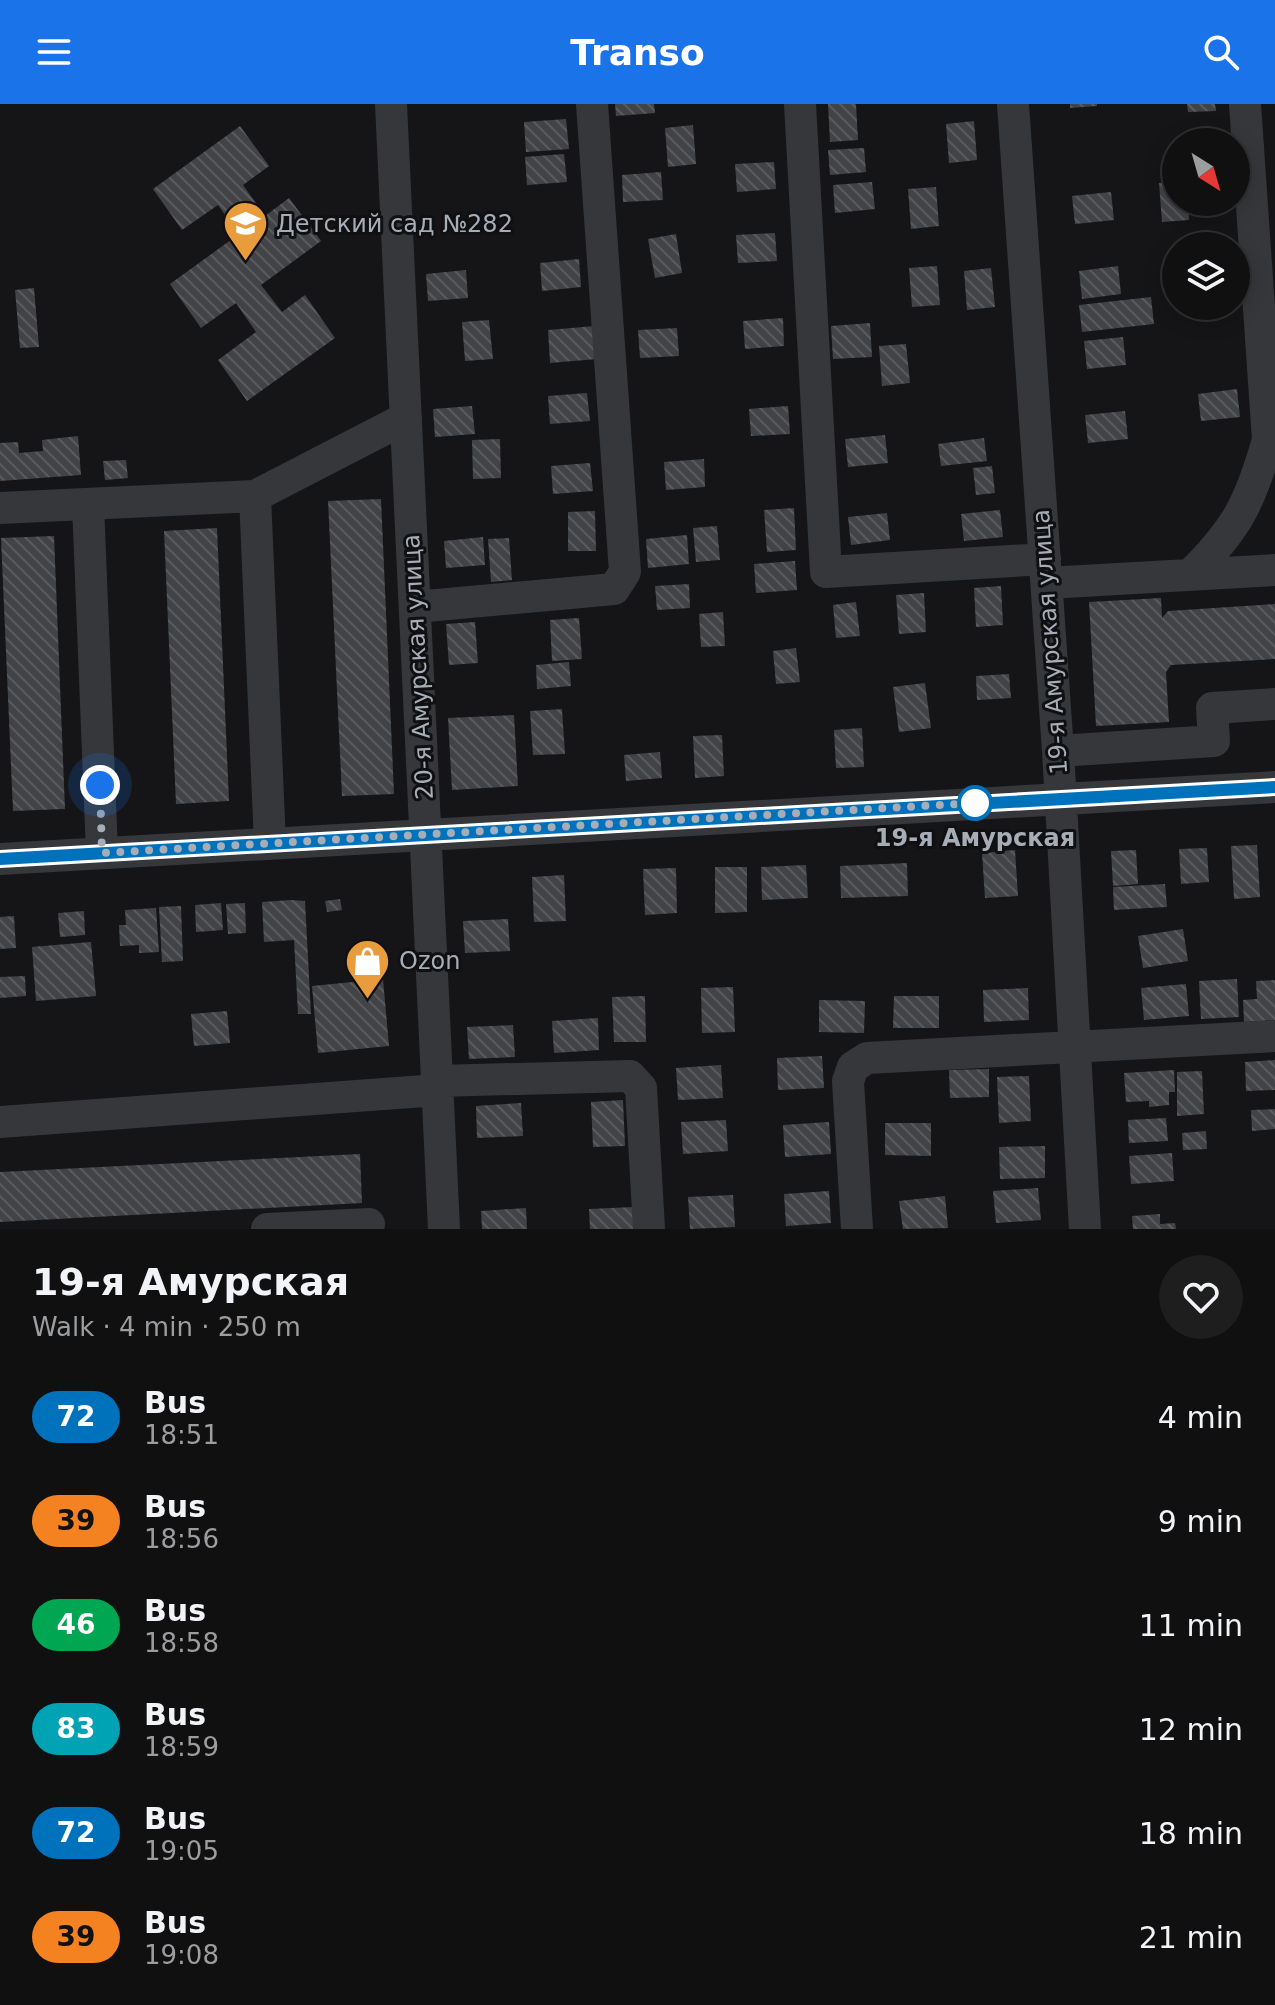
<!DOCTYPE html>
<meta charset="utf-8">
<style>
body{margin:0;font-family:"DejaVu Sans",sans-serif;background:#1e1e1f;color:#f1f3f6;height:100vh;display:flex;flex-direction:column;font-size:30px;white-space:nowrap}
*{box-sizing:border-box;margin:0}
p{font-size:26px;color:#9c9d9f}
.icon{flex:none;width:44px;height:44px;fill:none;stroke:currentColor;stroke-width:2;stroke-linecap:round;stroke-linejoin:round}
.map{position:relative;height:1125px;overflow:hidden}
.sheet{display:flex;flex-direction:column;background:#101011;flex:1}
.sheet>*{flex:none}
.badge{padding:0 16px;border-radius:26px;font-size:28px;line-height:52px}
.needle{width:52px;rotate:143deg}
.buttons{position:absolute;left:1162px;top:24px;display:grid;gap:16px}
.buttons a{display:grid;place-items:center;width:88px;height:88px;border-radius:50%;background:#101011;box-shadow:0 4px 20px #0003,0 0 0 2px #303031;font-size:40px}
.you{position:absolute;width:40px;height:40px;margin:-20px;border:6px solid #fff;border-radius:50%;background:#1a73e8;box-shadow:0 0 0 12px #1a73e833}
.map>.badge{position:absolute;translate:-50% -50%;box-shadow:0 0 0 4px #fff}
.round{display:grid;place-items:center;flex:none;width:84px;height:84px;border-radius:42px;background:#1e1e1f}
.summary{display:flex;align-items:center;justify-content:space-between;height:136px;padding:0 32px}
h1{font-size:38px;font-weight:600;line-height:60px}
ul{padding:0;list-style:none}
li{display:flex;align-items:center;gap:24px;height:104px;padding:0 32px}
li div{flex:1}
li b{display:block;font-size:30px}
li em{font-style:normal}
li .badge{min-width:88px;font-weight:700;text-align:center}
header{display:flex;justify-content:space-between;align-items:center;height:104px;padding:0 32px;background:#1a73e8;color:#fff;font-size:36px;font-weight:600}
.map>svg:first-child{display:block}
</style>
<header><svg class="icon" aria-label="menu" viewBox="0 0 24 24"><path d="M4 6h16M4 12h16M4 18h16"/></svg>Transo<svg class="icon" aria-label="search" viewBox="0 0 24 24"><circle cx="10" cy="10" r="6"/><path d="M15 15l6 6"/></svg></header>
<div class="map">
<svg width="1275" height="1125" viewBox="0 0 1275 1125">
<defs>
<pattern id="building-back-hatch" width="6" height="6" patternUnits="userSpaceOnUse" patternTransform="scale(2)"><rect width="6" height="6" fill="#414347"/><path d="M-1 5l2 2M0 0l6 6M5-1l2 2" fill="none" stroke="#5a5b5f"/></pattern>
</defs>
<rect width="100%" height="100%" fill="#151517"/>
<path fill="url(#building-back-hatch)" d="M615,0H654L655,9L616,12Z
M828,0H856L858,36L830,38Z
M1070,0H1097V2L1070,4Z
M1187,0H1215L1216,7L1188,8Z
M566,15L569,45L526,48L524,18Z
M974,17L977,56L949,59L946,20Z
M693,21L696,60L668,63L665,24Z
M240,22L269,62L243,81L265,112L289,94L321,137L261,181L282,208L305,191L335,234L247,297L218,256L256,228L236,199L201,224L170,180L239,130L218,101L182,126L153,85Z
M864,44L866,68L830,71L828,46Z
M564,50L567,78L527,81L525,53Z
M774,58L776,85L737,88L735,60Z
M661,68L663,96L623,98L622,71Z
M872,78L875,105L835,109L833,81Z
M1176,78V98H1188L1189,116L1162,118L1159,79Z
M936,83L939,122L911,125L908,85Z
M1111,88L1114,116L1075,120L1072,92Z
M775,129L777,157L738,159L736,131Z
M676,130L682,169L655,174L648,135Z
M579,155L581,183L542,187L540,159Z
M937,162L940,201L912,203L909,164Z
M1118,162L1121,190L1082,195L1079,167Z
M991,164L995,203L967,206L964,167Z
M466,166L468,194L428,197L426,170Z
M34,184L39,243L20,244L15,186Z
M1151,193L1154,220L1082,228L1079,201Z
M783,214L784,242L745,245L743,217Z
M489,216L493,255L465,257L462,218Z
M870,219L872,253L833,255L831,222Z
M595,222L597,255L550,259L548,226Z
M677,224L679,252L640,254L638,226Z
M1123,233L1126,261L1087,265L1084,237Z
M906,240L910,279L882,282L879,242Z
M1237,285L1240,313L1201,317L1198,290Z
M587,289L590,317L550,320L548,292Z
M472,302L475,330L435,333L433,305Z
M788,302L790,330L751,332L749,305Z
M1125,307L1128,335L1088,339L1085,311Z
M885,331L888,359L848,363L845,335Z
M78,332L81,371L0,377V339L18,338L19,349L43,347L42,336Z
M984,334L987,357L941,362L938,340Z
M500,335L501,374L473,375L472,336Z
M704,355L705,383L666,386L664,358Z
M126,356L128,374L105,376L103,357Z
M590,359L593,387L553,390L551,362Z
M992,362L995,389L976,391L973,364Z
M381,395L394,690L342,692L328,397Z
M794,404L796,446L767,448L764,406Z
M1000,406L1003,433L964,437L961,410Z
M595,407L596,447H568V408Z
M887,409L890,436L851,441L848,413Z
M717,422L720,456L696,458L693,424Z
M217,424L229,697L176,700L164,427Z
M687,431L689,460L648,464L646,435Z
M54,432L65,705L13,707L1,434Z
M483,433L485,461L446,464L444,437Z
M509,434L512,476L491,478L488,435Z
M795,457L797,486L756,489L754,460Z
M689,480L690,504L657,506L655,482Z
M1001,482L1003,521L976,523L974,484Z
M924,489L926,528L899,530L896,491Z
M1161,494L1162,514L1168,507L1275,500V555L1171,561L1166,568L1169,618L1096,622L1089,498Z
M856,498L860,532L836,534L833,501Z
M723,508L725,542L701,543L699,510Z
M579,514L582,555L552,557L550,516Z
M475,518L478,559L449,561L446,520Z
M796,544L800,578L776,580L773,547Z
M569,558L571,582L537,585L536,561Z
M1009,570L1011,594L977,596L976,572Z
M925,579L931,624L899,628L893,583Z
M562,605L565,650L533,651L530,607Z
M514,611L518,682L452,686L448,614Z
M862,624L864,663L836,664L834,626Z
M722,631L724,672L695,674L693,632Z
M660,648L662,674L626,677L624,651Z
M1257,741L1260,793L1234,795L1231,742Z
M1207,744L1209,778L1181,780L1179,745Z
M1015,746L1018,792L985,794L982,749Z
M1136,746L1138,780L1113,782L1111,747Z
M907,759L908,792L841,794L840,762Z
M806,761L808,794L762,796L761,763Z
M715,763H747V808L715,809Z
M676,764L677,809L645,811L643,765Z
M564,771L566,817L534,818L532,773Z
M1165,780L1167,803L1114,806L1113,783Z
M340,795L342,806L327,808L325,797Z
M291,796L305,797L311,910H298L294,836L264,838L262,798Z
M221,799L223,826L196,828L195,801Z
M245,799L246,829L228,830L226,800Z
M181,802L183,857L162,858L159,803Z
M156,804L159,848L139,849V841L120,842L119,821H126L125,806Z
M84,807L85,831L60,833L58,809Z
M14,812L16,844L0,845V813Z
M508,815L510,847L465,849L463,817Z
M1183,825L1188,857L1143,864L1138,832Z
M91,838L96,892L36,897L32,843Z
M25,872L26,892L0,894V873Z
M383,875L389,942L318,949L312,882Z
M1237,875L1239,913L1201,915L1199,877Z
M1275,876V916L1244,918L1243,896L1257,895L1256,877Z
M1186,880L1189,912L1144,916L1141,884Z
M733,883L735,928L702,929L701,884Z
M1028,884L1029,916L984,918L983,886Z
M645,892L646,938H614L612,893Z
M894,892H939V924H893Z
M819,896L865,897L864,929L819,928Z
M227,907L230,939L194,942L191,910Z
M598,914L599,946L554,949L552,917Z
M513,921L515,953L469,955L467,923Z
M822,952L824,984L778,986L777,954Z
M1275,956V986L1246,987L1245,958Z
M721,961L723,994L678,996L676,964Z
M989,965V993L950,994L949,966Z
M1174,966L1175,988H1169V1001L1149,1003V997L1126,998L1124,969Z
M1202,967L1204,1010L1177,1012V968Z
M1029,972L1031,1017L999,1019L997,973Z
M623,996L625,1042L593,1043L591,998Z
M521,999L523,1032L477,1034L476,1002Z
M1275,1005V1025L1252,1027L1251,1006Z
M1166,1014L1168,1037L1129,1039L1128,1016Z
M726,1016L728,1047L683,1050L681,1018Z
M829,1018L831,1050L785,1053L783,1021Z
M885,1019H931V1052L885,1051Z
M1206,1027L1207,1045L1183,1046L1182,1029Z
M1045,1042V1074L1000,1075L999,1043Z
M1172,1049L1174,1077L1131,1080L1129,1052Z
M360,1050L362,1099L0,1118V1068Z
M1038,1084L1041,1116L996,1119L993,1087Z
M829,1087L831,1119L786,1122L784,1090Z
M733,1091L735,1123L690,1125L688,1093Z
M945,1092L948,1124L903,1125L899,1097Z
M634,1103L635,1125H590L589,1105Z
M526,1104L527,1125H482L481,1107Z
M1160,1110V1120L1175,1119L1176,1125H1133L1132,1112Z"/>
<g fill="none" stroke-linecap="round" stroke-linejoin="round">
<path stroke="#36373b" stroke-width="32" d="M391,0L444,1125
M800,0L826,468L1045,455
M1013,0L1058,647L1085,1125
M255,392L270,740
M88,400L102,749
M0,404L255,392L406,314
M1190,471C1237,425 1250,399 1268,336L1245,0
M1047,479L1275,466
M415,503L614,485L625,468L592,0
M1058,647L1214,637L1212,604L1275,600
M0,755L1275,683
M437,977L630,972L641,984L649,1125
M0,1018L438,986
M267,1125L369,1120
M857,1125L848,977L853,963L867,954L1275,932"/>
</g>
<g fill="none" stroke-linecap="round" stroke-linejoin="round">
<defs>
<path id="line" d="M0,755L1275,683"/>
</defs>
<use href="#line" stroke="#fff" stroke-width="18"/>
<use href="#line" stroke="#0072bc" stroke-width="12"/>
<path stroke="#a7adb6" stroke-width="8" stroke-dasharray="0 14.4" d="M100,681L102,749L975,699"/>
</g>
<defs>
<symbol id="school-pin" viewBox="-11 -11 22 30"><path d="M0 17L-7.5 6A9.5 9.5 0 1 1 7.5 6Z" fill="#e89c3c" stroke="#101012"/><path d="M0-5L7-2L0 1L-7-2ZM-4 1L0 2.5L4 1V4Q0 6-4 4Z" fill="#fff"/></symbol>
<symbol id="shop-pin" viewBox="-11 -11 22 30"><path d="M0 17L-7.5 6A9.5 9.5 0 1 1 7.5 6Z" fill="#e89c3c" stroke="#101012"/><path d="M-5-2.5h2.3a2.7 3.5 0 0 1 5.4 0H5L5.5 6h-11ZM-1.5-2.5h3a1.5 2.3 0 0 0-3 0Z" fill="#fff"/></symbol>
</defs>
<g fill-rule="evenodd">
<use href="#school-pin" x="220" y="94" width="51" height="69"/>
<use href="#shop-pin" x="342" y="832" width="51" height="69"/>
</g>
<circle fill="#fff" stroke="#0072bc" stroke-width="4" cx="975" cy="699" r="16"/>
<g text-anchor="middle" stroke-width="6" stroke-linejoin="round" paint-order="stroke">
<g font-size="24" fill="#a7adb6" stroke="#101012" text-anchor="start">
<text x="276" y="128">Детский сад №282</text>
<text x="399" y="865">Ozon</text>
</g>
<g font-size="24" fill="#a7adb6" stroke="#101012">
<text transform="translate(1050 538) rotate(-94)" y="8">19-я Амурская улица</text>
<text transform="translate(418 563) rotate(-93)" y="8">20-я Амурская улица</text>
</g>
<g font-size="24" font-weight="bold" fill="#a7adb6" stroke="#101012">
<text x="975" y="742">19-я Амурская</text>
</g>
</g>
</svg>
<div class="buttons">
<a><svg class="needle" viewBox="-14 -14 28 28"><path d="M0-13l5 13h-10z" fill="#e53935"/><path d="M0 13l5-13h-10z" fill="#9c9d9f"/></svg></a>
<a><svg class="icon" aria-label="layers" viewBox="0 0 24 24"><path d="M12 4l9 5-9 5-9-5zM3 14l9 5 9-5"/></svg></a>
</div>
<div class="you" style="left:100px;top:681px"></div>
</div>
<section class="sheet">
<div class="summary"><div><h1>19-я Амурская</h1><p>Walk · 4 min · 250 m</p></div><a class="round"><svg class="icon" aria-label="heart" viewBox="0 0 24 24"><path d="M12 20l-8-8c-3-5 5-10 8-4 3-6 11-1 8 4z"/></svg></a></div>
<ul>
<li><span class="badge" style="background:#0072bc;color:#fff">72</span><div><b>Bus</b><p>18:51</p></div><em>4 min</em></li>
<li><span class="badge" style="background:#f58220;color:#111">39</span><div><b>Bus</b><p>18:56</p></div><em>9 min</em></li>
<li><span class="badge" style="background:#00a651;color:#fff">46</span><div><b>Bus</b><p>18:58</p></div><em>11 min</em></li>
<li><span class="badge" style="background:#00a3b4;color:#fff">83</span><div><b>Bus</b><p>18:59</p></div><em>12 min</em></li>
<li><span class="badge" style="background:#0072bc;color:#fff">72</span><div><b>Bus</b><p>19:05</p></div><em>18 min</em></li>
<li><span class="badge" style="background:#f58220;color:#111">39</span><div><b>Bus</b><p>19:08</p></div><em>21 min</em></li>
</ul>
</section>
